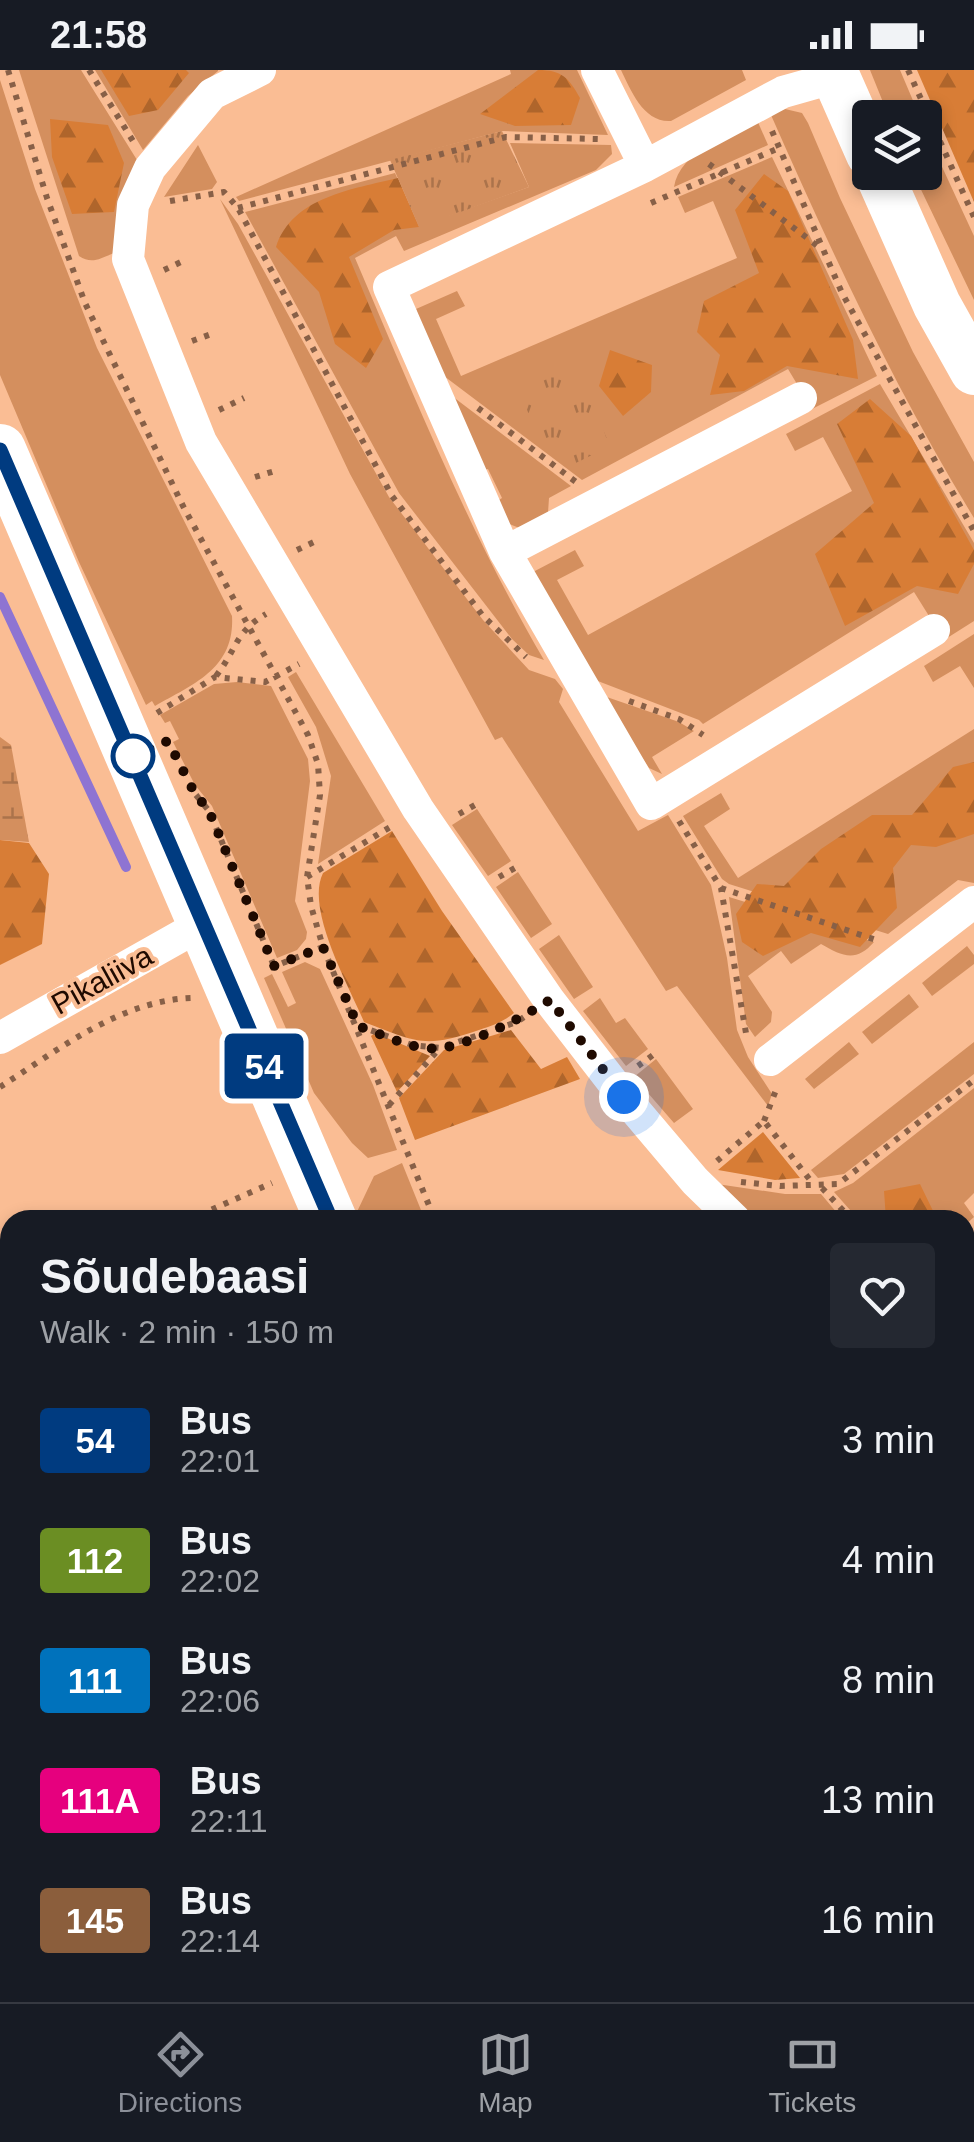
<!DOCTYPE html>
<meta charset="utf-8">
<style>
body{margin:0;font-family:Helvetica,sans-serif;background:#242831;color:#f1f3f6;height:100vh;display:flex;flex-direction:column;font-size:38px;white-space:nowrap}
*{box-sizing:border-box;margin:0}
p{font-size:32px;color:#9ea1a6}
.icon{flex:none;width:55px;height:55px;fill:none;stroke:currentColor;stroke-width:2;stroke-linecap:round;stroke-linejoin:round}
.map{position:relative;flex:1;overflow:hidden}
.panel{position:absolute;left:0px;top:1140px;width:975px;height:792px;display:flex;flex-direction:column;background:#171b24;border-radius:30px 30px 0 0;box-shadow:0 5px 15px #0003}
.panel>*{flex:none}
.badge{padding:0 20px;border-radius:8px;font-size:35px;line-height:65px}
.fabs{position:absolute;left:852px;top:30px;display:grid;gap:20px}
.fabs a{display:grid;place-items:center;width:90px;height:90px;border-radius:10px;background:#171b24;box-shadow:0 5px 15px #0003;font-size:50px}
.you{position:absolute;width:50px;height:50px;margin:-25px;border:8px solid #fff;border-radius:50%;background:#1a73e8;box-shadow:0 0 0 15px #1a73e833}
.map>.badge{position:absolute;translate:-50% -50%;box-shadow:0 0 0 5px #fff}
.round{display:grid;place-items:center;flex:none;width:105px;height:105px;border-radius:10px;background:#242831}
.overview{display:flex;align-items:center;justify-content:space-between;height:170px;padding:0 40px}
h1{font-size:48px;font-weight:800;line-height:75px}
ul{padding:0;list-style:none}
li{display:flex;align-items:center;gap:30px;height:120px;padding:0 40px}
li div{flex:1}
li b{display:block;font-size:38px}
li em{font-style:normal}
li .badge{min-width:110px;font-weight:700;text-align:center}
.status{display:flex;justify-content:space-between;align-items:center;height:70px;padding:0 50px;background:#171b24;direction:ltr}
.status svg{height:28px;fill:currentColor}
.dock{display:flex;justify-content:space-around;align-items:center;height:140px;border-top:2px solid #363941;background:#171b24;font-size:28px;color:#9ea1a6}
.dock a{display:grid;justify-items:center;gap:5px}
.dock .selected{color:#8c9099}
.map>svg:first-child{display:block}
</style>
<div class="status"><b>21:58</b><svg viewBox="0 0 49 12"><path d="M0 12V9h3v3zM5 12V6h3v6zM10 12V3h3v9zM15 12V0h3v12zM26 1h20v11H26zM47 4h2v5h-2z"/></svg></div>
<div class="map">
<svg width="974" height="1932" viewBox="0 0 974 1932">
<defs>
<pattern id="forest-firs" width="22" height="20" patternUnits="userSpaceOnUse" patternTransform="scale(2.5)"><rect width="22" height="20" fill="#d87d36"/><path d="M5 1l3.5 6h-7zM16 11l3.5 6h-7z" fill="#af652b"/></pattern>
<pattern id="wetland-marsh" width="20" height="14" patternUnits="userSpaceOnUse" patternTransform="scale(2.5)"><rect width="20" height="14" fill="#d48f5e"/><path d="M1 5h8M5 5V1M11 12h8M15 12V8" fill="none" stroke="#ab734b"/></pattern>
<pattern id="park-tufts" width="24" height="20" patternUnits="userSpaceOnUse" patternTransform="scale(2.5)"><rect width="24" height="20" fill="#d48f5e"/><path d="M3 7l-1-3M5 7V3M7 7l1-3M15 17l-1-3M17 17v-4M19 17l1-3" fill="none" stroke="#ab734b"/></pattern>
</defs>
<rect width="100%" height="100%" fill="#fabd94"/>
<path fill="#d48f5e" d="M19,0H81L137,90L114,183C101,188 92,195 79,186Z
M95,0H218V1L188,26L143,80Z
M510,0H577L608,65L502,61L239,131L236,127L511,4Z
M621,0H742L746,10L671,51C644,53 631,21 621,0Z
M870,0H900L920,47H889Z
M0,10L35,119L97,278L232,546C235,598 194,614 155,636L152,631L146,635L79,492L0,305Z
M785,39L802,43L808,53L840,128L913,282L974,392V448C895,319 832,183 771,45Z
M757,50L768,75L674,117C680,81 727,67 757,50Z
M925,60L974,166V230L913,103L925,102Z
M510,73L611,75L612,84L596,100L404,181L396,166L355,188C413,324 469,462 544,590L529,585L512,569L399,423L245,142L395,103L419,156L529,117Z
M198,75L217,112L212,119L164,127Z
M772,87L877,306L812,339L788,299L582,410L436,300L416,239L457,221L465,236L436,249L461,306L737,188L713,131L685,143L678,127Z
M220,129L238,154L389,427L483,550L529,600L555,609L563,619L559,632L638,761L668,745L711,815L727,888L737,960L748,987L772,1024L768,1036L677,916L666,921L502,667L495,670L350,404Z
M880,314L974,473V551L944,570L914,522L703,654L699,650L590,608L533,502L575,480L584,496L557,510L588,565L852,421L823,367L795,381L786,364Z
M444,320L571,416L549,428L548,443L522,459L507,453L494,433L502,428L488,399L480,401Z
M974,564V618L960,596L933,612L924,596Z
M296,602L385,751L318,794L331,706L316,657L288,607Z
M237,612L271,616L308,689L310,711L295,831L307,862L306,869L297,880L277,888L212,736L195,715L173,672L179,669L170,651L165,653L160,645L214,614Z
M601,625L679,652L694,661L652,687L662,704L649,698Z
M974,659V813L958,810L888,864L729,814L722,809L683,746L721,723L730,739L704,756L738,808Z
M477,739L511,791L488,806L452,755Z
M518,802L552,854L531,868L496,817Z
M729,827L874,872C856,893 842,886 821,874L791,894L781,881L748,906L772,942L771,952L755,967L746,954Z
M559,865L593,917L574,929L539,879Z
M967,876L974,885V894L932,926L922,913Z
M305,892L320,899L373,1015L397,1080L368,1088L352,1073L314,1023L264,908L272,904L288,937L296,933L282,902Z
M909,924L919,937L872,974L862,962Z
M600,928L616,953L625,948L648,979L626,996L583,941Z
M849,972L859,984L814,1019L805,1009Z
M974,972V1004L844,1104L818,1108L811,1100Z
M656,989L693,1039L674,1053L634,1007Z
M974,1018V1123L964,1133L974,1147L965,1155V1150H859L834,1122L853,1113Z
M402,1093L425,1150H357L355,1146L374,1106Z
M717,1114L785,1124H821L843,1150H756Z
M965,1346L974,1355V1431L965,1424Z
M10,1898V1922L146,1923C109,1927 30,1932 0,1923V1899Z
M586,1923H610L616,1932H499Z
M683,1923H763L767,1932H688Z"/>
<path fill="url(#forest-firs)" d="M101,0H186L189,3L158,40L129,46Z
M538,0C562,0 569,8 580,28L571,55L515,56L480,44Z
M917,0H974V132Z
M50,49L108,55L124,93L114,142L72,144L52,87Z
M764,104L788,121L853,270L858,309L787,296L744,321L710,325L720,285L697,262L704,231L759,203L735,140Z
M398,108L419,157L394,160L349,187L383,269L366,298L335,274L319,222L276,177C292,127 353,119 398,108Z
M610,280L652,295L651,322L623,346L599,316Z
M870,329L911,366L974,480V494L958,524L917,516L845,556L815,484L874,433L837,354Z
M974,692V764L936,777L911,775L893,798L897,838L860,877L811,863L763,886L742,872L736,844L757,814L784,816L821,779L872,745H912L953,697Z
M392,761L442,841L514,943C503,952 492,956 479,960C423,979 417,972 364,952C349,916 305,839 323,803Z
M0,770L29,773L49,804L42,874L0,895Z
M511,960L541,999L567,987L580,1009L415,1070L399,1028L444,980Z
M375,963L430,986L397,1022L371,966Z
M763,1062L800,1108L775,1110L718,1100Z
M920,1114L936,1147L934,1150H886L884,1121Z"/>
<path fill="url(#wetland-marsh)" d="M0,667L11,675L29,772L0,770Z"/>
<path fill="url(#park-tufts)" d="M502,61L529,117L419,157L390,90Z
M575,294L610,376L574,394L541,374L519,320Z"/>
<g fill="none" stroke-linecap="round" stroke-linejoin="round">
<path stroke="#8e74d2" stroke-width="10" d="M0,527L126,797"/>
<path stroke="#886047" stroke-width="6" stroke-dasharray="5 8" stroke-linecap="butt" d="M8,0L47,128L85,233L183,436L308,665L318,694L320,725L307,807L311,836L323,877L435,1150
M89,0L133,71
M908,0L974,147
M772,61L842,223L974,461
M709,94L823,180
M170,131L224,122L238,138L392,426L483,546L526,587
M651,133L779,78
M238,138L506,67L598,69
M164,200L181,192
M192,271L214,263
M478,338L576,412
M219,340L244,328
M255,407L278,400
M297,480L314,472
M216,606C237,579 235,562 266,544
M629,631L679,649L703,665
M157,643L215,607L265,612L299,594
M196,725L209,741L274,896
M459,744L475,735
M679,751L721,818L747,969
M307,807L392,756
M499,807L515,798
M721,818L876,870
M270,898L323,877
M359,956L412,975L440,978L517,952L527,945
M638,996L653,985
M0,1017C58,980 121,930 192,928
M389,1035L439,979
M764,1051L776,1020
M717,1091L764,1051L814,1115
M741,1112L780,1116L838,1114L974,1010
M822,1118L852,1150
M188,1150L272,1113
M965,1337L974,1345
M0,1564L5,1562
M0,1600L10,1621
M0,1658L10,1660
M0,1722L10,1723
M0,1873H10
M773,1922L777,1932"/>
<path stroke="#fff" stroke-width="18" d="M0,1255L10,1274
M324,1932L421,1922"/>
<path stroke="#fff" stroke-width="32" d="M260,0L212,24L150,98L133,135L128,189L201,372L418,739L549,930L624,1027L695,1111L735,1150
M597,0L645,96
M836,7L783,22L645,96L389,217L505,482L651,734L934,560
M505,482L801,328
M0,968L204,853
M770,990L974,832
M965,1207L974,1198"/>
<path stroke="#fff" stroke-width="48" d="M833,0L870,84
M878,102L937,235L974,301"/>
<path stroke="#fff" stroke-width="52" d="M0,380L331,1150
M652,1922L656,1932"/>
</g>
<g fill="none" stroke-linecap="round" stroke-linejoin="round">
<defs>
<path id="line" d="M0,380L331,1150"/>
</defs>
<use href="#line" stroke="#fff" stroke-width="22"/>
<use href="#line" stroke="#003b80" stroke-width="15"/>
<path stroke="#1f0a00" stroke-width="10" stroke-dasharray="0 18" d="M133,686L168,671L194,722L209,741L274,896L323,877L358,956C382,964 415,982 441,978C474,973 522,948 550,930L624,1027"/>
</g>
<circle fill="#fff" stroke="#003b80" stroke-width="5" cx="133" cy="686" r="20"/>
<g text-anchor="middle" stroke-width="8" stroke-linejoin="round" paint-order="stroke">
<g font-size="30" fill="#1f0a00" stroke="#fabd94">
<text transform="translate(102 910) rotate(-29)" y="10">Pikaliiva</text>
</g>
</g>
</svg>
<div class="fabs">
<a><svg class="icon" aria-label="layers" viewBox="0 0 24 24"><path d="M12 4l9 5-9 5-9-5zM3 14l9 5 9-5"/></svg></a>
</div>
<div class="you" style="left:624px;top:1027px"></div>
<b class="badge" style="left:264px;top:996px;background:#003b80;color:#fff">54</b>
<section class="panel">
<div class="overview"><div><h1>Sõudebaasi</h1><p>Walk · 2 min · 150 m</p></div><a class="round"><svg class="icon" aria-label="heart" viewBox="0 0 24 24"><path d="M12 20l-8-8c-3-5 5-10 8-4 3-6 11-1 8 4z"/></svg></a></div>
<ul>
<li><span class="badge" style="background:#003b80;color:#fff">54</span><div><b>Bus</b><p>22:01</p></div><em>3 min</em></li>
<li><span class="badge" style="background:#6b8e23;color:#fff">112</span><div><b>Bus</b><p>22:02</p></div><em>4 min</em></li>
<li><span class="badge" style="background:#0072bc;color:#fff">111</span><div><b>Bus</b><p>22:06</p></div><em>8 min</em></li>
<li><span class="badge" style="background:#e6007e;color:#fff">111A</span><div><b>Bus</b><p>22:11</p></div><em>13 min</em></li>
<li><span class="badge" style="background:#8b5e3c;color:#fff">145</span><div><b>Bus</b><p>22:14</p></div><em>16 min</em></li>
</ul>
</section>
</div>
<nav class="dock">
<a class="selected"><svg class="icon" aria-label="directions" viewBox="0 0 24 24"><path d="M12 3l9 9-9 9-9-9zM9 14v-3h6M13 9l2 2-2 2"/></svg>Directions</a>
<a><svg class="icon" aria-label="map" viewBox="0 0 24 24"><path d="M3 6l6-2 6 2 6-2v14l-6 2-6-2-6 2zM9 4v14M15 6v14"/></svg>Map</a>
<a><svg class="icon" aria-label="tickets" viewBox="0 0 24 24"><path d="M3 7h18v10H3zM15 7v10"/></svg>Tickets</a>
</nav>
